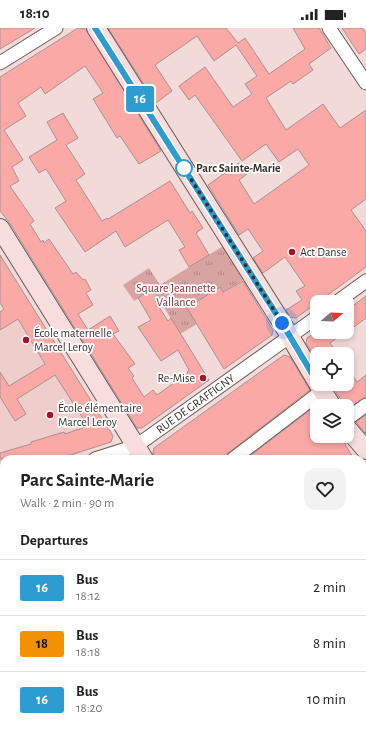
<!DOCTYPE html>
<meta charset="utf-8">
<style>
body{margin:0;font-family:"Alegreya Sans",sans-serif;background:#f2f2f2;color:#222;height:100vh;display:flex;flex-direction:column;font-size:15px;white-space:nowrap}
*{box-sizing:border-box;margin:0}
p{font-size:13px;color:#767676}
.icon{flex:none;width:22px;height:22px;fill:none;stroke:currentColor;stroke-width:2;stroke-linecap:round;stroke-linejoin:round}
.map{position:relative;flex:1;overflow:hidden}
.details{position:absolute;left:0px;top:427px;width:366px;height:280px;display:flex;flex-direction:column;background:#fff;border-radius:12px 12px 0 0;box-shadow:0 2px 6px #0003}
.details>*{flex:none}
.badge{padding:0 8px;border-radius:3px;font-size:14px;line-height:26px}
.needle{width:26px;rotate:71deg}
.fabs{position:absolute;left:310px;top:267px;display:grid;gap:8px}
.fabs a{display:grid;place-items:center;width:44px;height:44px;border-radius:8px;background:#fff;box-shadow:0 2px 6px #0003;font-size:20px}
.you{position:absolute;width:20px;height:20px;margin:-10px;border:3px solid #fff;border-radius:50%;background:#1a73e8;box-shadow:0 0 0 6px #1a73e833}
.map>.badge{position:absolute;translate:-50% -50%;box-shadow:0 0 0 2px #fff}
h2{padding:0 20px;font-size:15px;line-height:36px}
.round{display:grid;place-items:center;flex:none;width:42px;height:42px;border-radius:12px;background:#f2f2f2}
.summary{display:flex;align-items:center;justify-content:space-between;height:68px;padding:0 20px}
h1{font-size:19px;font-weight:600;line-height:30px}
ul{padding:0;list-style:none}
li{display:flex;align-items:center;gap:12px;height:56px;padding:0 20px;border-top:1px solid #e0e0e0}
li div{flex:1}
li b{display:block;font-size:15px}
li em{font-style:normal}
li .badge{min-width:44px;font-weight:700;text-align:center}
.status{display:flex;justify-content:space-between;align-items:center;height:28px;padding:0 20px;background:#fff;direction:ltr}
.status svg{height:11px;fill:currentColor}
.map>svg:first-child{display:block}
</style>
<div class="status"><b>18:10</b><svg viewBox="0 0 49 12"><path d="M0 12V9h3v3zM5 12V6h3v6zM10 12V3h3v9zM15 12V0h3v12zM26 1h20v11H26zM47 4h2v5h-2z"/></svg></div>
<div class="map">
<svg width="366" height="707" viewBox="0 0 366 707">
<defs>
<pattern id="grass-tufts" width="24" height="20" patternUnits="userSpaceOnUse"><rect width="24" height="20" fill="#d8a4a2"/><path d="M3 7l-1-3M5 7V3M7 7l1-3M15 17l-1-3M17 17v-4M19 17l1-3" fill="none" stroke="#b08684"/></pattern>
</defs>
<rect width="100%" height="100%" fill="#f2dad8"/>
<path fill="#eecdcb" d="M25,268L113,408L58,431H4V445L0,444V284Z"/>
<path fill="url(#grass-tufts)" d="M223,218L243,252L223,264L220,259L197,296L180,306L153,261L134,273L123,257L149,240L160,257Z"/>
<path fill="#faa9a6" stroke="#a99291" d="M0,0H35L0,21Z
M78,0L86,1L161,123L139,136L120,108L117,110L93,71L103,65L85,38L45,66L41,59L18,75L26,88L4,102L23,132L12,139L19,153L10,158L34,193L30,196L41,214L43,212L44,215L49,211L73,246L76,244L83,252L85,251L91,262L86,265L93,277L78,286L88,302L110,288L119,303L113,306L135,336L128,340L134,348L132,350L144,369L153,362L157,367L188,345L187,344L189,342L178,322L161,333L138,299L151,292L138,270L152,261L159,271L155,273L168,293L171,290L209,352L142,400H137L9,194L0,183V49Z
M108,0H226L238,15L245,10L269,46L305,21L293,0H319L331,20L309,36L313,42L293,56L291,53L266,70L286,102L323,76L340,100L366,82V171L351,182L366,203V239L296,290L290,289L286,282L302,272L296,263L305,258L285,229L263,245L253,230L263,223L248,201L239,207L208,157L239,135L247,146L239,152L254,176L309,137L298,121L279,134L266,116L242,133L195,67L189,72L179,58L205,39L233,79L252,66L245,56L257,48L236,17L214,33L197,8L155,37L172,63L156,75Z
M342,0H362L366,5V21L359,26Z
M63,85L78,110L66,117L85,146L76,152L102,193L107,190L108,191L170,153L190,185L192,183L203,200L196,205L209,227L189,239L179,222L185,219L168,192L125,219L116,203L85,224L55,180L66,173L46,141L39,145L29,129L57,112L47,94Z
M0,227L113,408L111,414L58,431H0V425L31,416V414L64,404L65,406L88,398L55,347L17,371L26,386L15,393L0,369V344L9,358L45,336L18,291L0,302V284L4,281L0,275Z
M243,253L273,302L272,307L224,341L187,280L220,259L223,264Z
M366,268V290L347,304V282Z
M316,304H345L330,315L338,326H313L306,315L307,310Z
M284,327L290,329L310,362L228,425L225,431H156L153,425L154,420Z
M347,340L357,354L366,347V369L347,381V378H345L331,356H347Z
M318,376L320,378H317V402L309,408H340L354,431H246Z
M366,387V406L356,394Z"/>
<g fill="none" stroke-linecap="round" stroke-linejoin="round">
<defs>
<g id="street">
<path d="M329,0L366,55"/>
<path d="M0,35L56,0"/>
<path d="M337,274L366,253"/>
<path d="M347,391L366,377"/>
<path id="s1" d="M95,431L136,418L317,289"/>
<path d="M233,431L322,363"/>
<path d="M0,460L4,459"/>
<path d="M0,610L4,607"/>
</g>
<path id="secondary" d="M96,0L282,295L317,354
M0,200L144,431
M318,356L332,378
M347,400L366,422
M362,597L366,593
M318,703L321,707
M246,707L250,703"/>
</defs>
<use href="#street" stroke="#6e5a59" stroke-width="15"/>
<use href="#secondary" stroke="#6e5a59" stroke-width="20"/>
<use href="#street" stroke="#fff" stroke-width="13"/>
<use href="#secondary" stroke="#f8dede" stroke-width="18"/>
</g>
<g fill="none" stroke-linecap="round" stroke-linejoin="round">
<defs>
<path id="line" d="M95,0L282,295L317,354"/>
</defs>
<use href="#line" stroke="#fff" stroke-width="9"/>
<use href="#line" stroke="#2c9cd1" stroke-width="6"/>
<path stroke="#392f2f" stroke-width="4" stroke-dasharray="0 7.2" d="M184,140L282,295"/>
</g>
<circle fill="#fff" stroke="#2c9cd1" stroke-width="2" cx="184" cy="140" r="8"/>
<g fill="#a81129" stroke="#fff" stroke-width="1.5">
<circle cx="292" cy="224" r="4"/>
<circle cx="26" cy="312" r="4"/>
<circle cx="203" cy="350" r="4"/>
<circle cx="50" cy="387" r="4"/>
</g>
<g text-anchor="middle" stroke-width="3.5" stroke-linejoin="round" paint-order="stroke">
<g font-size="12" font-weight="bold" fill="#392f2f" stroke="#fff" text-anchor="start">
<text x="196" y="144">Parc Sainte-Marie</text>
</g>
<g font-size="12" fill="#392f2f" stroke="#fff" text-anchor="start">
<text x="300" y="228">Act Danse</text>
<text x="34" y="309">École maternelle<tspan x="34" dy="14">Marcel Leroy</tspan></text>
<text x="195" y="354" text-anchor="end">Re-Mise</text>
<text x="58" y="384">École élémentaire<tspan x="58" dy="14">Marcel Leroy</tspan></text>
</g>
<g font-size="12" fill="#8a2d31" stroke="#fff">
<text x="176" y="264">Square Jeannette<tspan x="176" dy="14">Vallance</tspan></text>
</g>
<g font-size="12" fill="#392f2f" stroke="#fff">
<text dy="4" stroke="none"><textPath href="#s1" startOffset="116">RUE DE GRAFFIGNY</textPath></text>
</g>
</g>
</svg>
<div class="fabs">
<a><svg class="needle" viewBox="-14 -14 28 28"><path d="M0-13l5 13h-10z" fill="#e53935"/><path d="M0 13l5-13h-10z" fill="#767676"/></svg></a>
<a><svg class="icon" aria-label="locate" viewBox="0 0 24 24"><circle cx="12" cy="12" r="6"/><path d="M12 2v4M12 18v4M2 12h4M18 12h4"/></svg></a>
<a><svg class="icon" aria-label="layers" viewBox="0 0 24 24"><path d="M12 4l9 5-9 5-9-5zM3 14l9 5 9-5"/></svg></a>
</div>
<div class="you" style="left:282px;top:295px"></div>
<b class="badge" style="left:140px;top:71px;background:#2c9cd1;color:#fff">16</b>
<section class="details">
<div class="summary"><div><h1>Parc Sainte-Marie</h1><p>Walk · 2 min · 90 m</p></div><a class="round"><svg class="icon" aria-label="heart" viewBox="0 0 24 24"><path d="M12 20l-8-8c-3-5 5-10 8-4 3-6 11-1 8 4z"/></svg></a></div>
<h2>Departures</h2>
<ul>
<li><span class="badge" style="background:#2c9cd1;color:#fff">16</span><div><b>Bus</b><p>18:12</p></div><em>2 min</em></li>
<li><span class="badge" style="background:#f39200;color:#111">18</span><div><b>Bus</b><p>18:18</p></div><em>8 min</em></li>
<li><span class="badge" style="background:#2c9cd1;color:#fff">16</span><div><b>Bus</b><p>18:20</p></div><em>10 min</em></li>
</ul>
</section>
</div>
